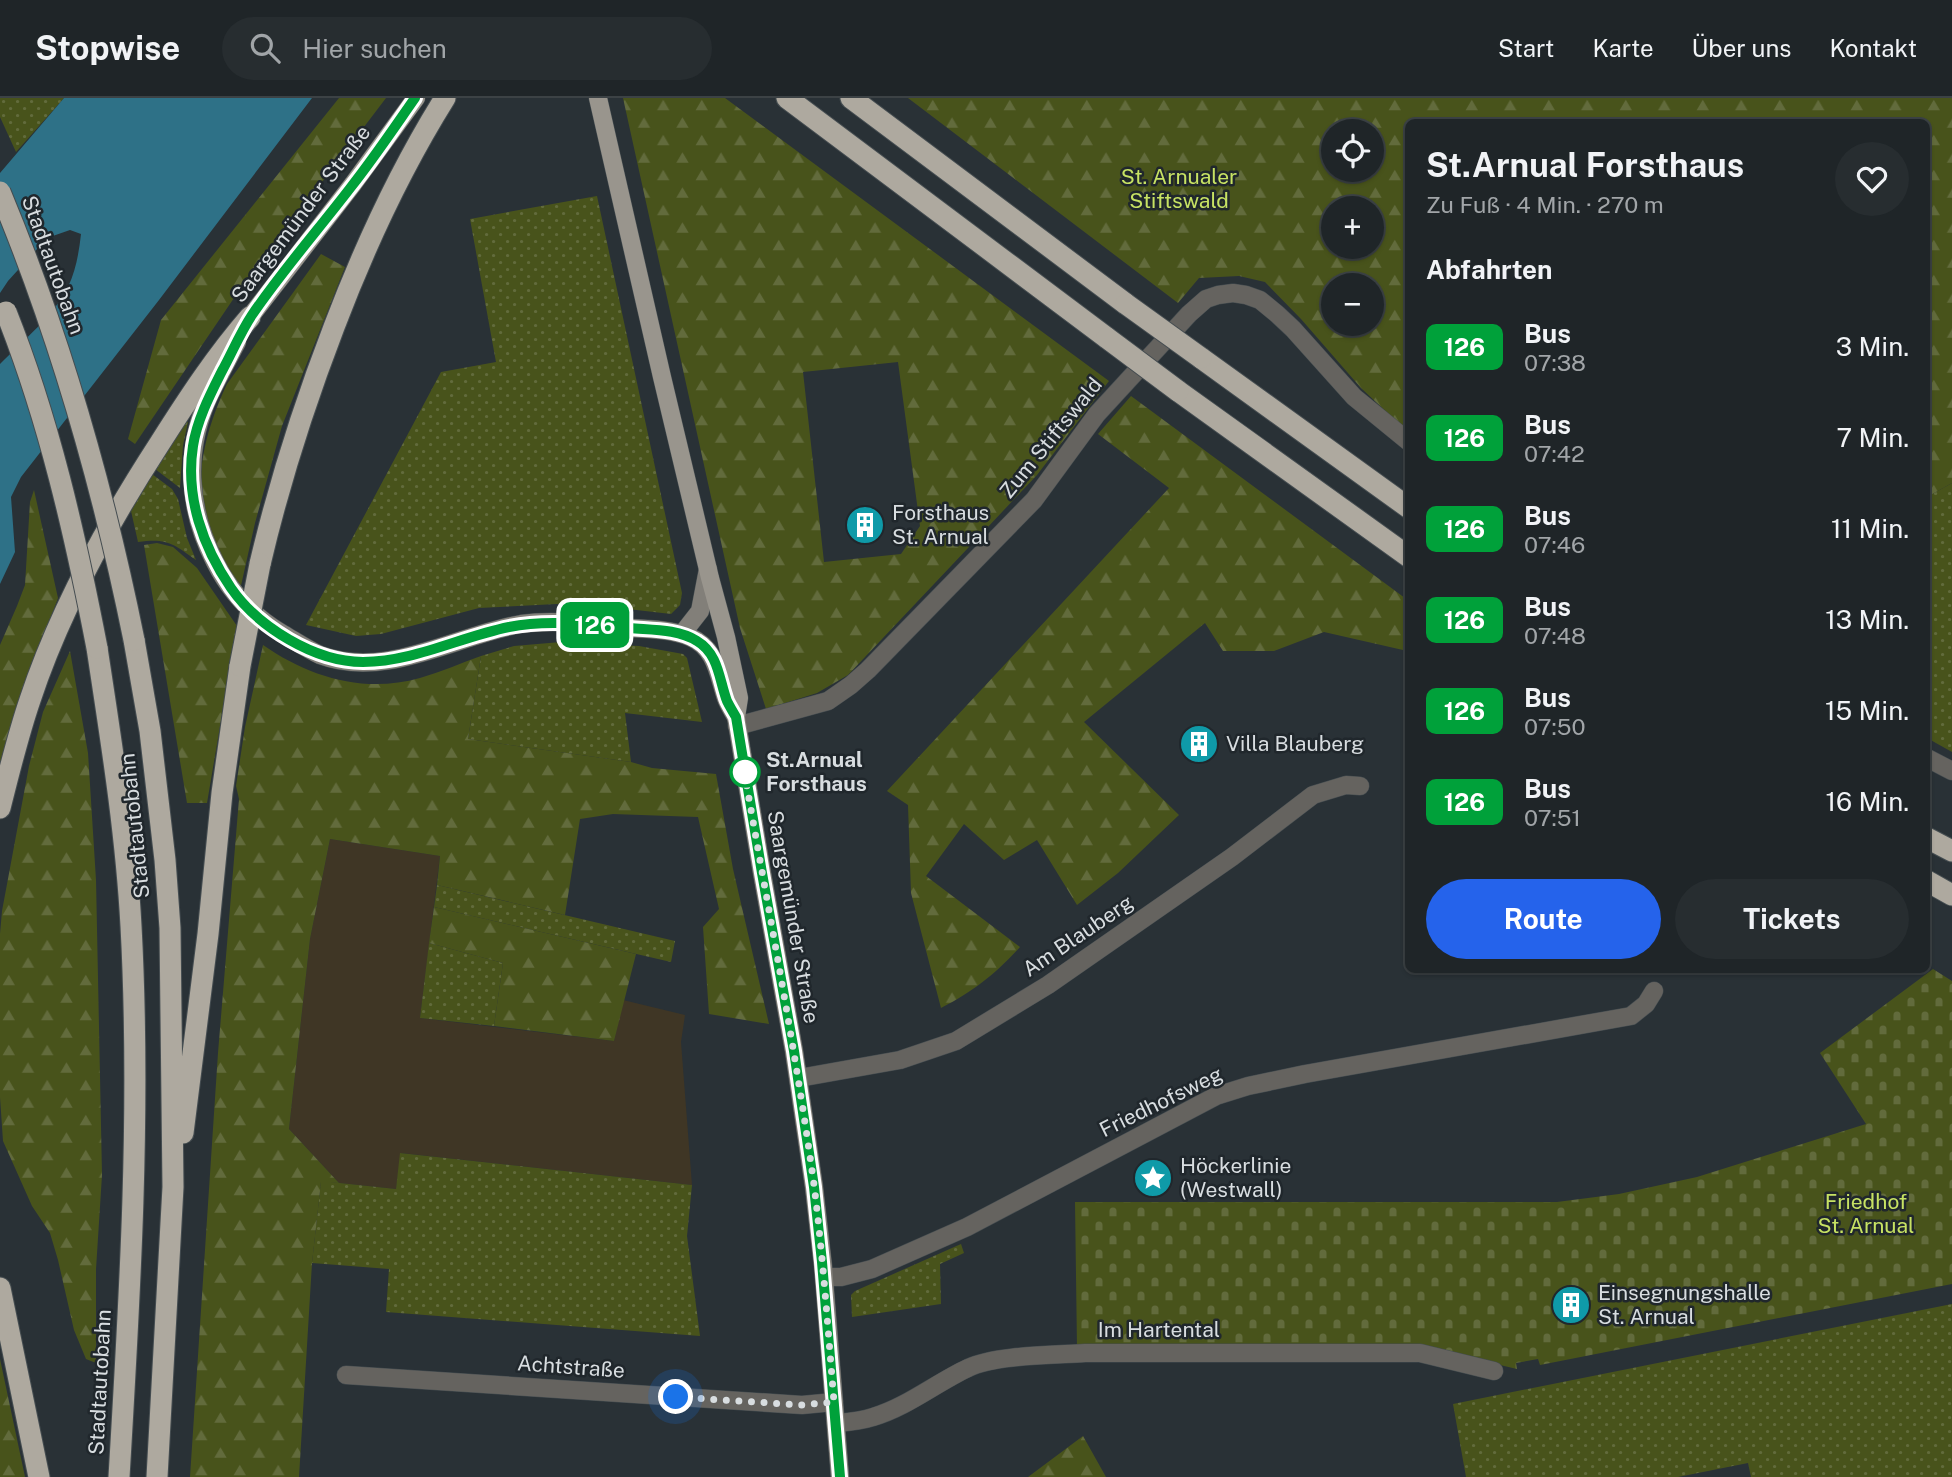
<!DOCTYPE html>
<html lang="de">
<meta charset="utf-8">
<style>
body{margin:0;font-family:"Public Sans",sans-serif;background:#272d30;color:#f1f3f6;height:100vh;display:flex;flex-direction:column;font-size:26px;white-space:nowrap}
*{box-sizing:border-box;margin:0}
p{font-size:23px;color:#a1a5a8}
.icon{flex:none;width:38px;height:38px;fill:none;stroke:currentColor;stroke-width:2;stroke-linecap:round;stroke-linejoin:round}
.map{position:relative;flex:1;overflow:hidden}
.drawer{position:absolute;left:1405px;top:21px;width:525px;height:854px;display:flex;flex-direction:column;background:#1f2528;border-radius:10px;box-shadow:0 2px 5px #0004,0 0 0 2px #3c4245}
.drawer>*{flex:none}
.badge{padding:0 14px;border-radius:10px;font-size:24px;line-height:46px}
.fabs{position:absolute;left:1321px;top:21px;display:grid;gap:14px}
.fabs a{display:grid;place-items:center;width:63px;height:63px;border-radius:50%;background:#1f2528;box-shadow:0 2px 5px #0004,0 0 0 2px #3c4245;font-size:35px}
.you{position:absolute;width:35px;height:35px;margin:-18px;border:5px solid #fff;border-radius:50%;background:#1a73e8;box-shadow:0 0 0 10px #1a73e833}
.map>.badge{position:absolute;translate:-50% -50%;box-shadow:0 0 0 4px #fff}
h2{padding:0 21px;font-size:26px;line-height:63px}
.round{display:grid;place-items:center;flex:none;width:74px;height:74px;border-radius:37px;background:#272d30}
.overview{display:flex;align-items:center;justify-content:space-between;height:119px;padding:0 21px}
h1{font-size:33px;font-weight:700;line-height:52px}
.cta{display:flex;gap:14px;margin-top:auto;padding:14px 21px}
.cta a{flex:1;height:80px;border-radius:42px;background:#2563eb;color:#fff;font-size:28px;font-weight:700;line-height:80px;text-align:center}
.cta a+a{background:#272d30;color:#f1f3f6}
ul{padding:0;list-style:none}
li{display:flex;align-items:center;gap:21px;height:91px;padding:0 21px}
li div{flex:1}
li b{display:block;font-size:26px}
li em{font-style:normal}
li .badge{min-width:77px;font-weight:700;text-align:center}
header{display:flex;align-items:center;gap:42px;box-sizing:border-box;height:98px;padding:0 35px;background:#1f2528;border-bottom:2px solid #3c4245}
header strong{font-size:33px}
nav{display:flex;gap:38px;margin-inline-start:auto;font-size:24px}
.search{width:490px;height:63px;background:#272d30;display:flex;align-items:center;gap:18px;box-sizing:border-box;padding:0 24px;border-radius:38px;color:#a1a5a8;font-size:26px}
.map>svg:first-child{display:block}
</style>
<header>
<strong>Stopwise</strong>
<div class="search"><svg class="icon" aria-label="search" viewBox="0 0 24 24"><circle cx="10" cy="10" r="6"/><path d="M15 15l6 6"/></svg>Hier suchen</div>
<nav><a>Start</a><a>Karte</a><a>Über uns</a><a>Kontakt</a></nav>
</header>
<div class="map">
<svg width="1952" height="1379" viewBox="0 0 1952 1379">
<defs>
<pattern id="grass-dots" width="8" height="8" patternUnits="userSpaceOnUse" patternTransform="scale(1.75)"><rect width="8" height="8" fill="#48531b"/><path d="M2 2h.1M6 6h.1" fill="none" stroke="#626b3c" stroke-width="1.8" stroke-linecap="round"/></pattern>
<pattern id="forest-firs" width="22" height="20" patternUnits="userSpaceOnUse" patternTransform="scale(1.75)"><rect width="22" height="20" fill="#48531b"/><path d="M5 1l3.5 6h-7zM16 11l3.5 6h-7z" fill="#626b3c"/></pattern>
<pattern id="cemetery-stones" width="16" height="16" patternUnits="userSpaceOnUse" patternTransform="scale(1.75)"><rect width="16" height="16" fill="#48531b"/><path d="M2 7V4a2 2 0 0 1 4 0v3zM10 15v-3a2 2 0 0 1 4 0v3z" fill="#626b3c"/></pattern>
</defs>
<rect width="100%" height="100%" fill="#293136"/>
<path fill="#3f3625" d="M330,741L440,758L420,920L614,943L623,902L685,917L681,944L692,1087L401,1055L396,1091L339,1085L289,1031L310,841Z"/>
<path fill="url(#grass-dots)" d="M0,0H64L16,54L0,19Z
M597,98L682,495L680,507L671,516L576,505L479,510L381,536L356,538L306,527L441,274L496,264L470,121Z
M185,323L188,324L183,347L180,390L155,371Z
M152,376L172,391L178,401L187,440L196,462C173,446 168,440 138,444L131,413Z
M1952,385V654L1927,640V399Z
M561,544L639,548L683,556L687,560L702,624L625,615L631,664L468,641L481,558L514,548Z
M437,787L675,843L671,864L434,809Z
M429,845L503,865L494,928L420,920Z
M400,1055L692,1087L687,1138L700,1238L386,1214L389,1171L312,1165L321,1083L396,1091Z
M961,1146L964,1155L940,1166L941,1206L852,1219L851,1197L855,1193Z
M1952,1206V1379H1751L1748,1365L1678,1379H1466L1453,1306Z"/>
<path fill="url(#forest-firs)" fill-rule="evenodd" d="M339,0H386L234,200L135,346L128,341L161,222Z
M623,0H725L1109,283L1037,377L848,577L817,595L766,611L740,530ZM898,264L920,428L901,456L824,464L803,274Z
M908,0H1952V385L1927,399V24H1409V335L1361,290L1301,221L1265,184L1239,178L1199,180L1178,205ZM1334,33H1372V72H1334ZM1334,110H1372V149H1334ZM1334,187H1372V226H1334Z
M321,156L345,169L282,328L255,425L240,492C229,478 223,465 217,449C212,437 205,425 203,413C195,370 209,324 227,286Z
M1131,298L1409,503V557L1403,552L1324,534L1274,553H1223L1205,525L1084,624L1179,717L1118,775L1077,807L1037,742L1004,762L964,726L926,778L1020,849C994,877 975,892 941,910L911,795L908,707L887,693L1169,390L1098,336Z
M34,392L58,500L23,594L0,667V547L17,508L25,487L30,404Z
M157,445L173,449L197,470L237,528L207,705H187L144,447Z
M263,547C309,579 364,596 420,580C441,574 461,565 481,558L468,641L631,664L652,670L716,676L733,771L769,926L709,916L703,829L719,811L698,719L613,716L580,721L565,817L437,787L440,758L330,741L310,841L289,1031L339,1085L321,1084L312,1165L299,1379H190L218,955L239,701L236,688L245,629Z
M70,553L88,655L96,782L102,1077L96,1171V1265L86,1261L74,1232L58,1162L50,1135L32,1108L3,1043L0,999V836L2,813L29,668L43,614Z
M434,809L636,856L614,943L494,928L503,865L429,845Z
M0,1261L25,1379H0Z
M1083,1338L1106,1379H1028Z"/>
<path fill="url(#cemetery-stones)" d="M1933,871L1952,883V1186L1540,1267L1538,1261L1516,1265L1517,1271L1445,1254L1077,1248L1075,1104H1557L1619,1096L1697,1079L1866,1026L1820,955Z"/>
<path fill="#2e7187" d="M64,0H312L159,202L21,379L11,399L15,454L0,486V266C21,245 56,215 68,189C76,172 79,154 81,136L70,132L47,140L8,183L0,195V75Z"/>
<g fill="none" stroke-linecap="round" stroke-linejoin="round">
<defs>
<path id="street" d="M737,628L828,603L851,587L868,572L1034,402L1097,316L1189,216L1206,201L1218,197L1233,195L1246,197L1260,202L1277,216L1293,231L1354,299L1409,344
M1927,660L1952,673
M799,980L900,962L956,943L1048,887L1232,759L1313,697L1346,687L1360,688
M824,1179H841L872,1171L967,1129L1216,998L1248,988L1305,976L1631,918L1646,906L1654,893
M346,1277L802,1307L834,1304
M836,1325C848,1324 861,1323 873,1319C907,1309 936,1285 968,1270C994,1257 1054,1257 1085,1255H1420L1494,1273"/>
<path id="secondary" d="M237,244C228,261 219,278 210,296C184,351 187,410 215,464C230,494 254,519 283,536C295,543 307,551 320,557C387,582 456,537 521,526C556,521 592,527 627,530C647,531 671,531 690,539C716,550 718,576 726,600C728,606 732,612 736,619L762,775L794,953L814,1089L823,1168L840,1379
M682,536L700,513L708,471"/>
<path id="primary" d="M598,0L662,279L710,480L726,539L739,600L736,619
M250,219L353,86L416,0"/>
<path id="highway" d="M787,0L1107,240
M851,0L1126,206
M1201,260L1409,410
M1178,293L1409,459
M260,466C279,385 304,307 334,229C364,150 400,72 445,0
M134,542L150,633L165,762L170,830L173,1089L157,1379
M97,550C111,642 126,735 131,828C141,1012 130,1196 119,1379
M0,710C9,674 18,637 30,602C60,511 108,425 160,345C188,301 216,258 250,219
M1927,740L1952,753
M1927,783L1952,797
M183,1035L208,836L222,695L240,568
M0,1190L39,1379"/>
</defs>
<use href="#street" stroke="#454d51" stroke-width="19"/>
<use href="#secondary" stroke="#454d51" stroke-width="19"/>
<use href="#primary" stroke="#454d51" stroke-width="19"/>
<use href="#highway" stroke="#454d51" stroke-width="23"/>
<use href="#street" stroke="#65635f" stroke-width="18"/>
<use href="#secondary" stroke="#827f79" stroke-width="18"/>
<use href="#primary" stroke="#99958d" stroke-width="18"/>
<use href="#highway" stroke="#aea99f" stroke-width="21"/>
<defs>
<path id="highway-bridge" d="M0,94C60,238 103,389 134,542
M1126,206L1201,260
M6,214C49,322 75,436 97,550
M1107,240L1178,293
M240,568L260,466"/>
</defs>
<use href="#highway-bridge" stroke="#454d51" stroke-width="23" stroke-linecap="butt"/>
<use href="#highway-bridge" stroke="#aea99f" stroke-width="21"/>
</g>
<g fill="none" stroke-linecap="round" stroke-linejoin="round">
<defs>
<path id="line" d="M415,0C394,30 374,60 351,89C318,132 282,173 252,217C240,235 232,255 222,273C210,297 197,322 193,348C185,399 203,449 231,490C258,529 315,564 363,564C413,564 460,539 509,529C549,521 590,527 630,530C652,532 678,531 697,543C719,556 719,582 727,603C730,609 733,614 736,619L762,775L794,953L814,1089L822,1164L840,1379"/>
</defs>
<use href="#line" stroke="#fff" stroke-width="16"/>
<use href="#line" stroke="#00a13a" stroke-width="10"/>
<path stroke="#d8dde0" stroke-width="7" stroke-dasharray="0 12.6" d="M676,1299L802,1307L834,1304C828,1232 823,1159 814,1087C795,948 768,810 744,672L745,674"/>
</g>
<defs>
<symbol id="building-disc" viewBox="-11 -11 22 22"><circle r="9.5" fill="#0f9aa8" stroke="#20272c"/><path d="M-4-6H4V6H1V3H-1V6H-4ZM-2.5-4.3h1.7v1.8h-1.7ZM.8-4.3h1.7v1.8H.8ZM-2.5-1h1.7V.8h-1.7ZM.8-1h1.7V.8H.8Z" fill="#fff"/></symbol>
<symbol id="sight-disc" viewBox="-11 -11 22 22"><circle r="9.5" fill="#0f9aa8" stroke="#20272c"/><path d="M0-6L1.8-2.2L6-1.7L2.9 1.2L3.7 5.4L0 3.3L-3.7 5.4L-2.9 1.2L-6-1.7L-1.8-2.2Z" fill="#fff"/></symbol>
</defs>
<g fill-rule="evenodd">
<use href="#building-disc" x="843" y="405" width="44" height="44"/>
<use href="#building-disc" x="1177" y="624" width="44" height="44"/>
<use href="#sight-disc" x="1131" y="1058" width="44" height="44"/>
<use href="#building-disc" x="1549" y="1185" width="44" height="44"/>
</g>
<circle fill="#fff" stroke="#00a13a" stroke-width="3.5" cx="745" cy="674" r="14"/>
<g text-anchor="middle" stroke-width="5" stroke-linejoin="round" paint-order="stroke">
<g font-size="21" fill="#c7e263" stroke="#20272c">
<text x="1179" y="86">St. Arnualer<tspan x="1179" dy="24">Stiftswald</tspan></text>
<text x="1866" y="1111">Friedhof<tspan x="1866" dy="24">St. Arnual</tspan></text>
</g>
<g font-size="21" fill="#d8dde0" stroke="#20272c">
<text transform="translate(301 116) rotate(-53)" y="7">Saargemünder Straße</text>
<text transform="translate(53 167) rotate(70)" y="7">Stadtautobahn</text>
<text transform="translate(1051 340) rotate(-51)" y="7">Zum Stiftswald</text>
<text transform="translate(135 728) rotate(-96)" y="7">Stadtautobahn</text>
<text transform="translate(793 819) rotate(80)" y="7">Saargemünder Straße</text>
<text transform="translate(1078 838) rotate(-34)" y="7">Am Blauberg</text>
<text transform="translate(1161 1004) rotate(-26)" y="7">Friedhofsweg</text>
<text x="1159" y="1239">Im Hartental</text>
<text transform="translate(571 1269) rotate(4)" y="7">Achtstraße</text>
<text transform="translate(100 1284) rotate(-87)" y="7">Stadtautobahn</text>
</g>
<g font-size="21" fill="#d8dde0" stroke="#20272c" text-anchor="start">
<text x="892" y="422">Forsthaus<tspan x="892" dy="24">St. Arnual</tspan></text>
<text x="1226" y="653">Villa Blauberg</text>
<text x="1180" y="1075">Höckerlinie<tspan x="1180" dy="24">(Westwall)</tspan></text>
<text x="1598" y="1202">Einsegnungshalle<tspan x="1598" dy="24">St. Arnual</tspan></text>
</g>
<g font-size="21" font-weight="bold" fill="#d8dde0" stroke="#20272c" text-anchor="start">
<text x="766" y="669">St.Arnual<tspan x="766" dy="24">Forsthaus</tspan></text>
</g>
</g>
</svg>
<div class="fabs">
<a><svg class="icon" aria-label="locate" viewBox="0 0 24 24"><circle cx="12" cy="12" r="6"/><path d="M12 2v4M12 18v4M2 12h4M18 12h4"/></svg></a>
<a>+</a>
<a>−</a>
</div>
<div class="you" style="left:676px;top:1299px"></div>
<b class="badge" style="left:595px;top:527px;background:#00a13a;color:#fff">126</b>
<section class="drawer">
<div class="overview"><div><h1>St.Arnual Forsthaus</h1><p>Zu Fuß · 4 Min. · 270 m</p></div><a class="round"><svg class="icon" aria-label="heart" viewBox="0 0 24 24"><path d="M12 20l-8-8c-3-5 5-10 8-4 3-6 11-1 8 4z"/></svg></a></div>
<h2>Abfahrten</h2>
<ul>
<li><span class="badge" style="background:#00a13a;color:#fff">126</span><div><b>Bus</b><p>07:38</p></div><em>3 Min.</em></li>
<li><span class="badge" style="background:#00a13a;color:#fff">126</span><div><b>Bus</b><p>07:42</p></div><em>7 Min.</em></li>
<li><span class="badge" style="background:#00a13a;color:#fff">126</span><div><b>Bus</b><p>07:46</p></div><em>11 Min.</em></li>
<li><span class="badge" style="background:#00a13a;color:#fff">126</span><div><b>Bus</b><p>07:48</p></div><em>13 Min.</em></li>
<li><span class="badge" style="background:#00a13a;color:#fff">126</span><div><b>Bus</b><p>07:50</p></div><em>15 Min.</em></li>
<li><span class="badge" style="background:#00a13a;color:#fff">126</span><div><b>Bus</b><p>07:51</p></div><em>16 Min.</em></li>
</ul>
<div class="cta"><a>Route</a><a>Tickets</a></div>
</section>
</div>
